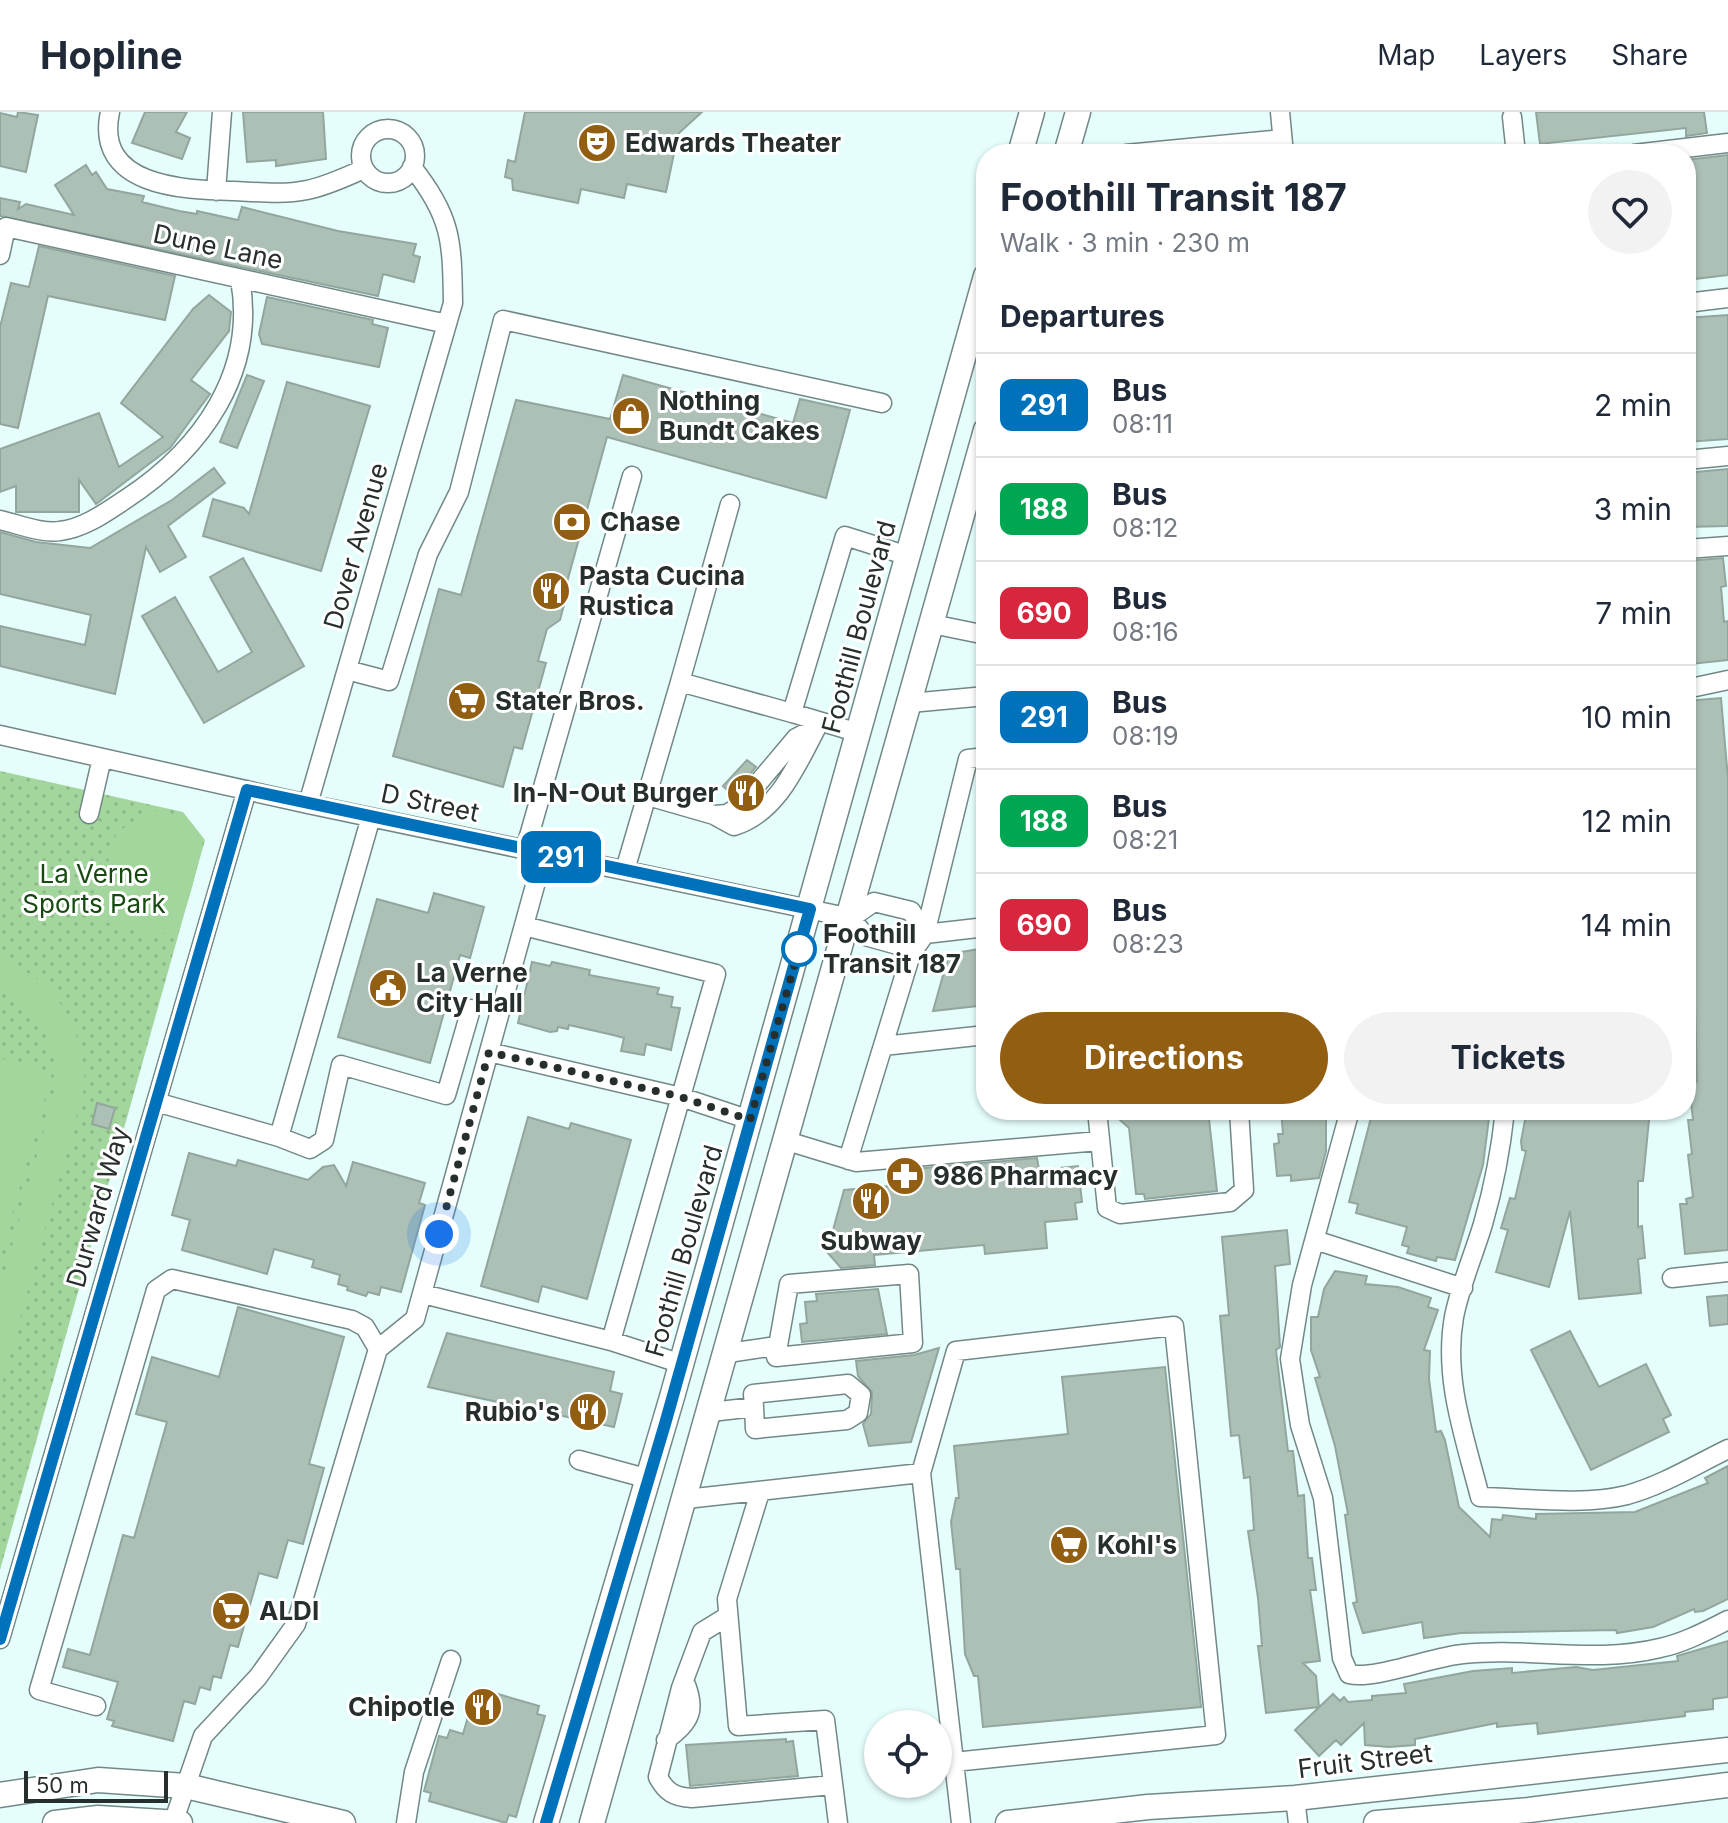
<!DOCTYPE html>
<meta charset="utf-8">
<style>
body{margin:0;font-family:Inter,sans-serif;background:#f2f2f3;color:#1f2937;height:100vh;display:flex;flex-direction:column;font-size:30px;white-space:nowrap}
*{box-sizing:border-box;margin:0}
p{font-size:26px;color:#747a83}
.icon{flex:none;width:44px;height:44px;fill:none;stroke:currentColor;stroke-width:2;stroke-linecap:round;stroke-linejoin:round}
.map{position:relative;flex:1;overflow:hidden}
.side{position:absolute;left:976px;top:32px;width:720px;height:976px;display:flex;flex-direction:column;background:#fff;border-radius:32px;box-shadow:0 2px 6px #0004}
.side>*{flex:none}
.badge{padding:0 16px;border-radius:12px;font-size:28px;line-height:52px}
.controls{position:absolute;left:864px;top:1598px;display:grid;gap:16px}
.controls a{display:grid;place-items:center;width:88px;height:88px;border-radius:50%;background:#fff;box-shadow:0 2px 6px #0004;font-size:40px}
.scale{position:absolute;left:24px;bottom:20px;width:144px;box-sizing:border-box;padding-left:8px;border:4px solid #262f2e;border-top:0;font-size:22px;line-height:28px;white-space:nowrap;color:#262f2e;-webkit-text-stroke:6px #fff;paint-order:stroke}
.you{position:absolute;width:40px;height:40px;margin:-20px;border:6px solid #fff;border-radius:50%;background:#1a73e8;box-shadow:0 0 0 12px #1a73e833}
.map>.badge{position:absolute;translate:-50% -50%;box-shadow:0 0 0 4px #fff}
h2{padding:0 24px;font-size:30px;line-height:72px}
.round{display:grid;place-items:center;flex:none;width:84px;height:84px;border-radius:42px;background:#f2f2f3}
.overview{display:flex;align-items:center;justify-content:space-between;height:136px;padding:0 24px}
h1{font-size:38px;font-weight:700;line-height:60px}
.primary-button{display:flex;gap:16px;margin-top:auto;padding:16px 24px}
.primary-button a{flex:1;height:92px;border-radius:48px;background:#925e12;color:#fff;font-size:32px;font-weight:700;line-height:92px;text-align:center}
.primary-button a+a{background:#f2f2f3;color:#1f2937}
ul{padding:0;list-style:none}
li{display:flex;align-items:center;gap:24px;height:104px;padding:0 24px;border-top:2px solid #e0e1e3}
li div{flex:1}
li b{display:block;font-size:30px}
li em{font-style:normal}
li .badge{min-width:88px;font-weight:700;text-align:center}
header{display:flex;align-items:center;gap:48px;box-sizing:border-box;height:112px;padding:0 40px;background:#fff;border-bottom:2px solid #e0e1e3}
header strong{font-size:38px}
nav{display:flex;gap:44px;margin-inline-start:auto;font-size:28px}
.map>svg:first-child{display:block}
</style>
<header>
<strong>Hopline</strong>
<nav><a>Map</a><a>Layers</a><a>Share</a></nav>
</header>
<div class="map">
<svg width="1728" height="1711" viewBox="0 0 1728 1711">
<defs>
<pattern id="park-dots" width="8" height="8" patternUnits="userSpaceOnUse" patternTransform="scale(2)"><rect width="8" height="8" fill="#a3d69c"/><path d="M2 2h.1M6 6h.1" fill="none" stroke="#8cb887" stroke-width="1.8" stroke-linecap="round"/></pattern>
</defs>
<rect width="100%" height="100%" fill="#e5fefc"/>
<path fill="url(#park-dots)" d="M0,659L183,700L205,728L0,1458Z"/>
<path fill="#a3d69c" d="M154,698C165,702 181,704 190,710C212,727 187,791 180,813L157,825L91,806L117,720Z
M0,849C57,865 84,918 85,974L0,1278V1177L57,972C56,929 39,898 0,878Z
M0,946L52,961L0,1146Z"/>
<path fill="#acc0b6" stroke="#93a69d" stroke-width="2" d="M18,0L38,3L26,60L0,54V1L17,5Z
M145,0H187L176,20L190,26L182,47L132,31Z
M243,0H323L326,47L276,54V48L247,50Z
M525,0H702L678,22L666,80L627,72L624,86L581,77L578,91L513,78L512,67L505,65L508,48L515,50Z
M1536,0H1704L1707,21L1686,24V16L1540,32Z
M1728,43V163L1686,168V48Z
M86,53L92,63L96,60L107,77L144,84L142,90L179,99L197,102V99L238,108L242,95L338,119L416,132L413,143L420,145L414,170L383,162L378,184L0,104V86L20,90L18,97L26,92L74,103L55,73Z
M39,134L175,164L165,208L48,184L18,316L0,312V215L11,171L29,175Z
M209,183L231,200L229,219L191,268L210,282L170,336L96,392L79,368V400H16V374L0,380V337L99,301L119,355L163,325L121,291L193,197Z
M267,185L373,208L372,212L388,216L379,255L262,232L259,222Z
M1728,203V327L1686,330V206Z
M247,263L264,269L237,336L220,330Z
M623,263L793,311L800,287L850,298L826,386L607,325L561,492L564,493L560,508L547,517L538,549L546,551L522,637L514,635L503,675L393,644L439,477L461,483L516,288L610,307Z
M287,270L370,294L321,459L203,424L213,387L244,396L249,402Z
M214,356L225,371L168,414L186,445L160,460L146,435L115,582L0,554V514L85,533L91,503L0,482V420L36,430L90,436L172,388Z
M1728,357V414L1686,415V361Z
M243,446L304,554L204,611L142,504L175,485L218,560L252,540L210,465Z
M1723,446L1726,474L1721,475L1724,510L1728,509V548L1691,552L1686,449Z
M1721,586L1728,667V1138L1685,1142L1680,1092H1687L1686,1087L1693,1085L1688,1043L1692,1042L1688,1008H1693L1689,971L1697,970L1693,813L1686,749V589Z
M747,648L756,655L732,683L723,674Z
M434,781L484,795L470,846L460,843L430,951L338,925L377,787L428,801Z
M986,836V893L933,899L949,842Z
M532,850L550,854L552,850L590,858L589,863L659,876L657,882L673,885L671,895L680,896L671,938L646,932L644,943L621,939L624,926L613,923L569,913L568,917L558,915L557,919L550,920L518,911Z
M97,991L115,996L109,1017L92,1012Z
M1109,998H1208L1217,1079L1145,1087L1144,1082H1136L1129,1016Z
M1281,998H1326V1039L1319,1066L1291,1069V1063L1277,1064L1274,1032L1279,1031L1278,1022H1283Z
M1373,998H1490L1483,1053L1455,1148L1437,1145L1436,1149L1407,1141L1409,1135L1402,1133L1407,1115L1356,1101L1358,1092L1349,1090Z
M1527,998H1650L1643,1069H1638V1115L1642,1114L1645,1146L1638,1147L1641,1181L1579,1187L1570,1099L1549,1175L1496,1160L1508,1118L1501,1116L1510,1086L1515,1087L1526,1039L1522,1038L1521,1029Z
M528,1005L569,1017L571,1011L631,1028L587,1187L542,1174L538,1190L481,1174Z
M189,1041L236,1054L238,1048L308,1068L323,1055L334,1053L346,1074L353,1050L425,1071L419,1091L425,1093L401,1180L381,1175L379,1183L368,1180L366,1184L347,1178L348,1175L338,1172L340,1163L312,1155L314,1148L274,1137L267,1162L182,1138L190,1108L172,1103Z
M1037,1046L1039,1058L1078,1054L1082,1090L1075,1091L1077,1107L1045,1110L1047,1136L985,1142L984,1133L874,1143L875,1153L841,1156L827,1140L844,1078L891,1074L890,1059Z
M1287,1118L1290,1152L1275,1154L1280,1235L1276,1238L1288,1339H1293L1298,1384L1304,1383L1308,1446H1312L1316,1478H1310L1320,1549L1303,1551L1316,1564L1319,1595L1266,1601L1258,1534H1262L1258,1486L1248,1419L1254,1418L1250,1365L1244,1366L1239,1323L1231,1324L1220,1204L1229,1203L1222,1125Z
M1335,1159L1367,1164L1365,1172L1398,1175L1431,1186L1428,1195L1438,1198L1424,1238L1430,1239L1429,1267L1436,1320L1441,1319L1445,1328L1459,1395L1490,1425L1492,1407L1502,1408L1503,1403L1536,1407V1402L1635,1400L1708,1371L1705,1366L1728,1354V1487L1703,1499L1695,1500L1694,1497L1653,1515L1617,1521L1616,1518L1461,1521L1424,1526L1422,1510L1363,1521L1353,1491L1357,1490L1345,1403L1348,1402L1335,1334L1315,1266L1320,1265L1311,1238V1205H1318L1324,1177Z
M878,1177L887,1222L802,1230L800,1212L807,1211L805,1190L817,1189L816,1182Z
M1728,1183V1212L1710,1214L1707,1185Z
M238,1195L344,1225L309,1352L324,1356L303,1432L288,1428L277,1466L259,1461L238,1535L230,1533L221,1566L213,1564L210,1578L200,1575L195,1592L184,1589L173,1629L112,1614L114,1609L107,1607L118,1570L63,1555L68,1537L90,1543L123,1423L134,1426L167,1310L136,1302L152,1245L219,1265Z
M1570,1219L1599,1275L1646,1252L1671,1303L1663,1307L1669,1320L1591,1358L1531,1238Z
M447,1221L614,1260L610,1279L622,1282L614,1315L428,1275Z
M939,1236L911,1330L869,1334L863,1312L871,1302L872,1280L858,1264L856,1249L914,1243Z
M1165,1255L1201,1595L983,1615L978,1564H974L965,1542L960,1457H956L951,1410L956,1386H959L954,1334L1068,1322L1062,1265Z
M1728,1529V1585L1713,1587V1597L1685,1600V1604L1538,1622L1537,1611L1497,1615V1611L1415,1627V1633L1389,1635L1365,1633L1364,1611L1341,1633L1336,1628L1319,1644L1295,1618L1333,1582L1340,1589L1344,1585L1348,1590L1372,1588V1584L1406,1581L1404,1572L1473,1559L1512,1556V1561L1576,1555L1593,1558L1678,1549L1677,1544Z
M484,1578L539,1594L537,1602L545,1604L516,1705L509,1703L506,1711L429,1689L431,1681L424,1679L439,1624L447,1626L450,1618L463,1622L474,1584L482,1586Z
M786,1627V1630L793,1629L798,1664L690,1674L686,1633Z"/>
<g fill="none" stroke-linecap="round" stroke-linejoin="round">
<defs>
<path id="minor" d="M110,0C94,74 182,78 233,79C257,80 283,83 307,78C327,74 345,65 364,57
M1280,0L1284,42
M1512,5L1516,42
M361 44a27 27 0 1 1 54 0a27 27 0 1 1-54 0Z
M1126,42L1282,27
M1634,42L1728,31
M216,79L222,0
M0,143L6,115L447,212
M1686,191L1728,186
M1686,348L1728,344
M0,408C18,412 42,422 60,419C85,416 106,400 126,387C202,337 257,260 240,167
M1686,437L1728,434
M932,512L986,523
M347,558L389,569L428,442L459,380L503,208L882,291
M680,570L730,392
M1686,577L1728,568
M910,591L986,584
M859,621L792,601L845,424L908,444
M0,623L308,692L851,806
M648,684L714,703L734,714C779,700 798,650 819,611
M308,692L453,191C452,129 452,105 412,55
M89,702L102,646
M714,703L727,702L738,695L796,626L817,615
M525,738L632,364
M625,758L680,570L792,601
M851,806L865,824L901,834L925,822L986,815
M851,806L874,790L911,799L925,822
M883,934L986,923
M489,940L681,985L750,1008
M156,990L279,1025L371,705
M1097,998L1107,1096L1120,1102L1230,1090L1244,1078L1239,998
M1350,998L1302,1173L1290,1247L1300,1313L1323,1386L1342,1546L1349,1562C1375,1568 1431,1545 1463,1542C1528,1535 1595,1552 1660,1536C1684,1531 1706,1519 1728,1508
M1505,998C1501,1037 1494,1074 1483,1112C1474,1142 1460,1174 1454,1205C1443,1267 1465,1326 1480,1385C1527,1386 1582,1394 1627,1383C1663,1373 1695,1353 1728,1337
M279,1025L310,1037L324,1028L341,953L446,983L471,897
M787,1029L856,1050L1099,1029
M848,1048L911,842L925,822L968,647L986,645
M1315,1128L1463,1176
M909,1162L913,1231L776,1245L789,1172Z
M1672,1166L1728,1160
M423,1182L611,1229L716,862L524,814
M611,1229L682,1252
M728,1241L776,1234
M711,1300L754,1295L755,1317L847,1308L858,1301L861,1283L848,1272L753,1282L754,1295
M579,1348L649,1367
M760,1380L727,1487L738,1614L825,1608L838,1711
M686,1387L921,1361
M728,1504L702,1520L681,1576L658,1665C666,1680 674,1685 692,1686L833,1673
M0,1527L247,678
M96,1594L39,1578L156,1178L172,1167L352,1208L365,1215L378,1237
M666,1628C691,1609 697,1598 684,1568
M954,1650L1216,1623L1174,1214L956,1239L921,1361L961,1711
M1295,1686L1298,1711
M173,1711L203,1624L258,1565L296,1512L378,1237L415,1207L544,741
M406,1711L414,1660L451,1548"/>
<path id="major" d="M1020,42L1032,0
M1066,42L1078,0
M0,1683L98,1668L186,1674L343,1711
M55,1711L98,1706L180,1711
M546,1711L672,1285L986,164
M592,1711L986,318
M1008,1711L1148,1695L1295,1686L1728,1638
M1376,1711L1529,1698L1728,1673"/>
</defs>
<use href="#minor" stroke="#728886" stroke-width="21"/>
<use href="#major" stroke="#728886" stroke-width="27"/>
<use href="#minor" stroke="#fff" stroke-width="18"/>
<use href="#major" stroke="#fff" stroke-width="24"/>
</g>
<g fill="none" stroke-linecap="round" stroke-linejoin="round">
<defs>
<path id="line" d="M0,1527L247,678L810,797L665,1312L546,1711"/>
</defs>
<use href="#line" stroke="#fff" stroke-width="18"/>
<use href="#line" stroke="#0072bc" stroke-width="12"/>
<path stroke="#262f2e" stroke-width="8" stroke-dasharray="0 14.4" d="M439,1122L489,940L681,985L750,1008L802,827L799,837"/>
</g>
<defs>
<symbol id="theatre-disc" viewBox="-11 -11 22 22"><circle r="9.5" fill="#925e12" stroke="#fff"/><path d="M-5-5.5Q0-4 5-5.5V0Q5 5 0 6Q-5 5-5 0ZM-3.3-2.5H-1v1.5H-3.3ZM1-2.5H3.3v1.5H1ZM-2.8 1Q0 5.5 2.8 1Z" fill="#fff"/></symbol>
<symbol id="shop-disc" viewBox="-11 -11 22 22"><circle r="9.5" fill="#925e12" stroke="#fff"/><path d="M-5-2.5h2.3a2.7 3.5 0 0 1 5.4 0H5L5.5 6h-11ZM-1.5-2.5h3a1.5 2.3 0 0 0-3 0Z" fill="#fff"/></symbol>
<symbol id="bank-disc" viewBox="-11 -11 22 22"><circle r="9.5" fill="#925e12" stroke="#fff"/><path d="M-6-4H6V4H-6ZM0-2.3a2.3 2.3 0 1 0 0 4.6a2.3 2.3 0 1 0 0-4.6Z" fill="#fff"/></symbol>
<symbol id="restaurant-disc" viewBox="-11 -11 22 22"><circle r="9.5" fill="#925e12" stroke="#fff"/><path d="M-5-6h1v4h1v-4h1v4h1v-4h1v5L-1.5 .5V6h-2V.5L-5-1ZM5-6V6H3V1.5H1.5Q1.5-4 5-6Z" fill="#fff"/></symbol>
<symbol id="supermarket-disc" viewBox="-11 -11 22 22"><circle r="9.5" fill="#925e12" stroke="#fff"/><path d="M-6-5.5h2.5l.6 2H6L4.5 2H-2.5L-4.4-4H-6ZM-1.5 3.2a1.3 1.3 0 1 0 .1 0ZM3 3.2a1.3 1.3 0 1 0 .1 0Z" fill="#fff"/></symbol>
<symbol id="civic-disc" viewBox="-11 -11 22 22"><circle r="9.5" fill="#925e12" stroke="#fff"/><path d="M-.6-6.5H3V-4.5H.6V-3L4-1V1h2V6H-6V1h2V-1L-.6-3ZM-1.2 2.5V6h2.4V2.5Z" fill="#fff"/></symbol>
<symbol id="pharmacy-disc" viewBox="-11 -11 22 22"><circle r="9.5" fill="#925e12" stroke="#fff"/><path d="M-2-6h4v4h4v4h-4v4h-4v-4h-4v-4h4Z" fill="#fff"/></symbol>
</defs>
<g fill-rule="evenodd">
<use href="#theatre-disc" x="575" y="9" width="44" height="44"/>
<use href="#shop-disc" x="609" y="282" width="44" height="44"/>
<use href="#bank-disc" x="550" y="388" width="44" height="44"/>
<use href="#restaurant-disc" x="529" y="457" width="44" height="44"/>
<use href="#supermarket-disc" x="445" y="567" width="44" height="44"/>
<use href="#restaurant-disc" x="724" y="659" width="44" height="44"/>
<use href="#civic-disc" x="366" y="854" width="44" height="44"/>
<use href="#pharmacy-disc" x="883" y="1042" width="44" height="44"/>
<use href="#restaurant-disc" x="849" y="1067" width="44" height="44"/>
<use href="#restaurant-disc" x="566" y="1278" width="44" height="44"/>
<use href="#supermarket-disc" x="1047" y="1411" width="44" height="44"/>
<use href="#supermarket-disc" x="209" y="1477" width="44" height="44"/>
<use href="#restaurant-disc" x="461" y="1573" width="44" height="44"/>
</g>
<circle fill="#fff" stroke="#0072bc" stroke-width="4" cx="799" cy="837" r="16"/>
<g text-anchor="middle" stroke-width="6" stroke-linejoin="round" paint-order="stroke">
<g font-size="26" font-weight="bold" fill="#262f2e" stroke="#fff" text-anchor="start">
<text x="625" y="40">Edwards Theater</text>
<text x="659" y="298">Nothing<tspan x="659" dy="30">Bundt Cakes</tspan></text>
<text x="600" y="419">Chase</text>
<text x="579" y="473">Pasta Cucina<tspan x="579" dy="30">Rustica</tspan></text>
<text x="495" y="598">Stater Bros.</text>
<text x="718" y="690" text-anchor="end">In-N-Out Burger</text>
<text x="416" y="870">La Verne<tspan x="416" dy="30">City Hall</tspan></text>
<text x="933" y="1073">986 Pharmacy</text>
<text x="871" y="1138" text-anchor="middle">Subway</text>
<text x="560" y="1309" text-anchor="end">Rubio's</text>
<text x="1097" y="1442">Kohl's</text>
<text x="259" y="1508">ALDI</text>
<text x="455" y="1604" text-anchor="end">Chipotle</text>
</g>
<g font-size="26" fill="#262f2e" stroke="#fff">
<text transform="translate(218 135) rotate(12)" y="9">Dune Lane</text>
<text transform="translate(356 434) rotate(-74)" y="9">Dover Avenue</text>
<text transform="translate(859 515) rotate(-75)" y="9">Foothill Boulevard</text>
<text transform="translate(430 691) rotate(12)" y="9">D Street</text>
<text transform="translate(98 1095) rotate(-74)" y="9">Durward Way</text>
<text transform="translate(684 1139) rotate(-74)" y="9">Foothill Boulevard</text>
<text transform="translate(1365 1649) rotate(-7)" y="9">Fruit Street</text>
</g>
<g font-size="26" fill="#174a11" stroke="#fff">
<text x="94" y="771">La Verne<tspan x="94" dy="30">Sports Park</tspan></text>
</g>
<g font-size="26" font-weight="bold" fill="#262f2e" stroke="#fff" text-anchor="start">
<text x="823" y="831">Foothill<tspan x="823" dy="30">Transit 187</tspan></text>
</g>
</g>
</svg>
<div class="controls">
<a><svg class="icon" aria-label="locate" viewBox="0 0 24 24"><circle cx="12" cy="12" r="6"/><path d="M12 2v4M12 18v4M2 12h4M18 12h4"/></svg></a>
</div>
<div class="scale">50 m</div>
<div class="you" style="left:439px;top:1122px"></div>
<b class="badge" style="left:561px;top:745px;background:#0072bc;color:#fff">291</b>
<section class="side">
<div class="overview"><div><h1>Foothill Transit 187</h1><p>Walk · 3 min · 230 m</p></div><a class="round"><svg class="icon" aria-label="heart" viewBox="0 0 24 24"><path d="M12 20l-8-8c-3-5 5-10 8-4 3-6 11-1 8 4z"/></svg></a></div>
<h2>Departures</h2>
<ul>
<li><span class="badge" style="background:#0072bc;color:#fff">291</span><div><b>Bus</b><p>08:11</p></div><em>2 min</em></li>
<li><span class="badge" style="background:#00a651;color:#fff">188</span><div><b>Bus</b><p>08:12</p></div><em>3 min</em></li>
<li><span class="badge" style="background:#d7263d;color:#fff">690</span><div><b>Bus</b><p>08:16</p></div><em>7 min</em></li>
<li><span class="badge" style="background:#0072bc;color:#fff">291</span><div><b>Bus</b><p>08:19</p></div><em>10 min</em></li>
<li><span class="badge" style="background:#00a651;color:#fff">188</span><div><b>Bus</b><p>08:21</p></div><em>12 min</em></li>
<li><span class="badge" style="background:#d7263d;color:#fff">690</span><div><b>Bus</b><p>08:23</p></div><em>14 min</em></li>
</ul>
<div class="primary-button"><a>Directions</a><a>Tickets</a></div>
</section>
</div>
